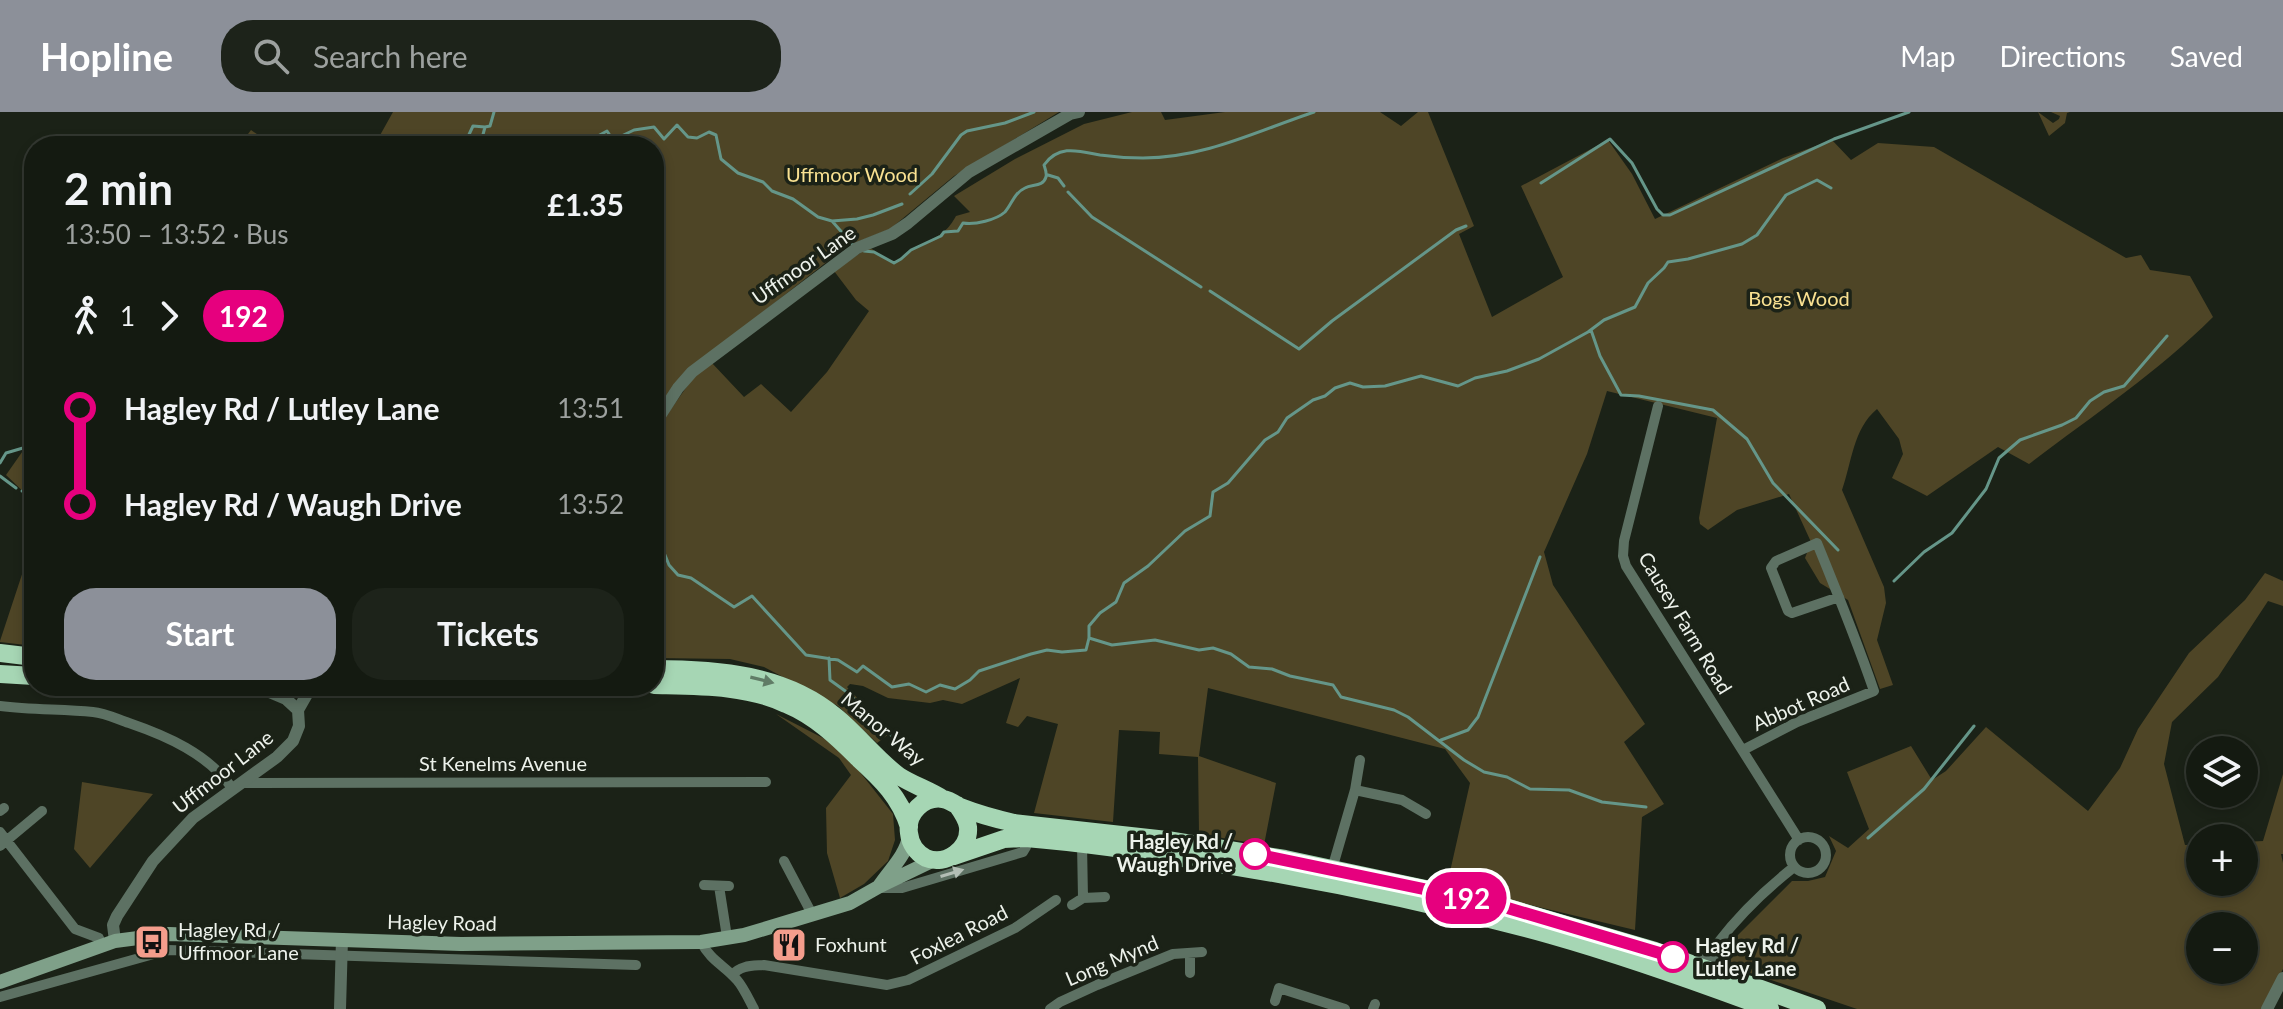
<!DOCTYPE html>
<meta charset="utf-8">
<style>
body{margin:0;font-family:Lato,sans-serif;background:#1d231a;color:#f1f3f6;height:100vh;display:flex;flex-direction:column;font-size:30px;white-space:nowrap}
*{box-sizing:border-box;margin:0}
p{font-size:26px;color:#9da19f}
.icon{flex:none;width:44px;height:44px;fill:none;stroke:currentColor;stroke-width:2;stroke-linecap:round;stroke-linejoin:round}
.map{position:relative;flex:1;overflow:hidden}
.drawer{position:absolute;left:24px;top:24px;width:640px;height:560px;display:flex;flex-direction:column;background:#141a11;border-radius:32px;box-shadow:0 4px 12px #0003,0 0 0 2px #333831}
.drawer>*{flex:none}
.badge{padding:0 16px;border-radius:26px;font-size:28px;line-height:52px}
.fabs{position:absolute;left:2186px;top:624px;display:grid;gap:16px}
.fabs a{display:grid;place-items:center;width:72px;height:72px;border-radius:50%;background:#141a11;box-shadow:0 4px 12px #0003,0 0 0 2px #333831;font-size:40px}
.map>.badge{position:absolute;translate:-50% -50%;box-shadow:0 0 0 4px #fff}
.legs{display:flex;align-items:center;gap:12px;height:88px;padding:0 40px;font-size:26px}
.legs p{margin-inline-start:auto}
.head{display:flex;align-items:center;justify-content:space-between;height:136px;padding:0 40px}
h1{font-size:44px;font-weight:700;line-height:60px}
.action{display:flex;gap:16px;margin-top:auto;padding:16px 40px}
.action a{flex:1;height:92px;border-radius:32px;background:#8c9099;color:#fff;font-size:32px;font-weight:700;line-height:92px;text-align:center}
.action a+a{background:#1d231a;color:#f1f3f6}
ul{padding:0 40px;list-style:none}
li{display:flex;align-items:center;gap:28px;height:96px;font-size:30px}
li i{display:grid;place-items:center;width:12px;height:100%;margin:0 10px;background:currentColor}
li i::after{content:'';width:20px;height:20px;margin:-10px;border:6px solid;border-radius:50%;background:#141a11}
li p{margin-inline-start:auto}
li:first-child i{background:linear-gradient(#0000 50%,currentColor 0)}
li:last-child i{background:linear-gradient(currentColor 50%,#0000 0)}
header{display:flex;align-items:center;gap:48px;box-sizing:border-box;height:112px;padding:0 40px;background:#8c9099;color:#fff}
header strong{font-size:38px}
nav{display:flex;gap:44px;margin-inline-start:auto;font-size:28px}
.search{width:560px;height:72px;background:#1d231a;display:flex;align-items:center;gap:20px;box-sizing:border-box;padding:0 28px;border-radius:32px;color:#9da19f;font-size:30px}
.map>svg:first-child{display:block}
</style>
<header>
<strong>Hopline</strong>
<div class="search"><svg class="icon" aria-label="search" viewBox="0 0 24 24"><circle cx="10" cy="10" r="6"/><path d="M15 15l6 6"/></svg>Search here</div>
<nav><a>Map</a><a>Directions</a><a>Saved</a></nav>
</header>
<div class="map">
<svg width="2283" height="897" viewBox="0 0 2283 897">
<rect width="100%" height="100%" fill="#1b2217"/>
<path fill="#4e4526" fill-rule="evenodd" d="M393,0H1059L954,64L890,117L847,134L689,258L654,305V34H374Z
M1132,0H1161L1165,8L1225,0H1380L1401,14L1418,0H1428L1474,114L1459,122L1492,205L1563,165L1521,74L1608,28L1632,62L1655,107L1783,46L1832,28L1851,48L1878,31L1934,35L2126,146L2141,143L2150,158L2190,164L2213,205C2157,261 2092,304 2029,352L1998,335L1927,384L1892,366L1903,342L1899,327L1877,297C1853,317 1852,350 1842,378L1884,475L1886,491L1877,528L1893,573L1880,577L1848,488L1820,471L1805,446L1811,430L1789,382L1737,398L1708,418L1700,412L1699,406L1717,306L1607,279L1587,342L1544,440L1553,473L1645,612L1624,630L1664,692L1642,705L1635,818L1447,773L1470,671L1445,637L1208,576L1199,644L1276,671L1264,733L1199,722L1198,645L1159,642L1160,620L1119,618L1113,710L1034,701L1058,612L1027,604L1018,615L1006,611L1020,566L962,592L943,588L930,591L888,586L863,574L850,572L847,575L890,621L877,631L838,594L764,555L730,547L654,546V321L693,266L711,250L744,285L761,272L791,300L827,260L869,199L856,188L834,159L869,135L893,151C902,147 907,140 915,136C935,125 945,124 956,104L970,100L954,84L1015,47L1084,12Z
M2038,0L2053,11L2059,7L2060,4L2051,0H2070L2067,1L2065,11L2049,24Z
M251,18L274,34H239Z
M34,323V390L6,363Z
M34,426V534L0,530V529Z
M2265,461L2283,469V494L2268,489L2218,565L2172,610L2164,652L2185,733H2200V770H2244V730L2263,729L2283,662V742H2281L2283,751V857L2263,897H1857L1727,853L1725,840L1737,824L1792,769H1808L1825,765L1836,739L1829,724L1848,736L1869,717L1847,660L1911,634L1932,668L1946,659L1986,615L2088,699L2120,656L2138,617L2189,541L2245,488ZM2200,814H2244V858H2200Z
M776,602L825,627L852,650L893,702L895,728L888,749L864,772L840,786L827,741L826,696L851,663L839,646Z
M82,670L153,682L90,756L74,737Z"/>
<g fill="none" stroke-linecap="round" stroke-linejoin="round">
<path stroke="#659689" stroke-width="3" d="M485,15L490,14L494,0
M458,34L466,29L473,14L485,15L481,30L485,34
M539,34H541
M580,34L584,24L596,25L607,19L613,28L634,18L654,15L664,27L677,13L688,25L697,26L709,20L716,23L721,47L738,61L763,70L772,79L793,87L818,105L832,109L857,107L873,103L902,92
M1048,63L1058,66L1064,74
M1541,71L1610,27L1632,51L1657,97L1663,103H1670L1834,27L1909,0
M1068,80L1092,105L1201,175
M910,82L932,62L961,23L967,19L1005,11L1034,0
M832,109L853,133
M864,139L874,140L894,151L901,147L911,138L941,124L944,120L958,119L963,111C975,113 996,108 1005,100C1012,92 1014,81 1025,76C1032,72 1043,75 1046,65C1047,61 1045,56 1044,53C1059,32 1079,39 1100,43C1114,45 1128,46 1143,46C1205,46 1257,19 1314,0
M1210,179L1299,237L1332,209L1456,118L1466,114
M1591,218L1600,244L1621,283L1639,284L1713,298L1747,327L1773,371L1838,438
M0,351L6,341L23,336L34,328
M0,364L16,376
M22,379H26L30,383L26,387L30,396L34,397
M654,435L665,443L669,453L678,463L691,466L734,495L752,484L806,543L838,548L857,560L863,554L892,575L909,572L926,580L940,573L955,577L970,568L979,559L1031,542L1047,538L1062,540L1086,538L1089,526V514L1100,501L1116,490L1124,471L1148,454L1185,419L1210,404L1213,380L1228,371L1265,328L1278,320L1287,306L1313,288L1325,284L1335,276L1350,271L1363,275L1385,274L1421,264L1458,274L1475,266L1507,259L1539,247L1588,220L1604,208L1635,195L1648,171L1664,156L1668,150L1688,147L1742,132L1757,123L1786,83L1817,68L1831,76
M1894,469L1924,440L1952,421L1986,377L1999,346L2020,328L2062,313L2076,306L2090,289L2104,280L2124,274L2167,224
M1089,526L1112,533L1155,528L1199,538L1213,536L1231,542L1249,555L1272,557L1290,564L1333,573L1341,585L1394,598L1408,605L1464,648L1484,660L1507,665L1530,677L1569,678L1602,690L1646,695
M829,546L830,568L848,581L904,636
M1441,628L1468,618L1478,605L1540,445
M1868,726L1924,677L1974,614"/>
<path stroke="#5d7163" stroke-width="10" d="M1658,294L1624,429L1623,444L1626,454L1799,728
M0,594C31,598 62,597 93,600C105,601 117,607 129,611C167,624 208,642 232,676
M1743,638L1797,610L1874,579C1857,529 1837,480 1817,431L1776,449L1771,456L1788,499L1792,501L1839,485
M241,671L766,670
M1355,678L1402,688L1426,702
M0,699L4,696
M0,720L75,817L99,826L101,833
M1790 743a18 18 0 1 1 36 0a18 18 0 1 1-36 0Z
M1082,732L1083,786L1105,785
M0,734L42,699
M784,749L812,802
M1332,757L1355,678L1360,648
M704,773L729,774
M719,774L727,825
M878,776H902L1023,740L1026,735V726
M1072,793L1083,786
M701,830C711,849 724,853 737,868C744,876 749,888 754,897
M1717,832C1739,803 1766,777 1794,755
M1190,841V861
M1692,851L1706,845L1717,832L1714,852L1718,861
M732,863C741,853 752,854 764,853L887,873L908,868L1015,816L1056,788
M0,885L168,838L636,853
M1275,889L1279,876L1345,897
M1050,897L1060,890L1097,873L1173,842L1202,840
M1373,897L1375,892"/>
<path stroke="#5d7163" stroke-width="12" d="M654,313L678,276L692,260L857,136L892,122L908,111L969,60L1070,2L1079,0
M267,579L286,587L298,598
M115,829L113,813L117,804L153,749L193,706L277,645L293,629L299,614L298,598L310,577
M340,897L342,827
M2267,897L2283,866"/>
<path stroke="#7fa089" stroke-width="14" d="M880,773C890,758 906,743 909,725
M0,870L115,829L169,822L461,832L701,830L744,823L850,791L880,774L934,748"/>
<path stroke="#a6d6b4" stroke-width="18" d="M0,541L34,545
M654,557C717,557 785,562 836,605C857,622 878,649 899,664C913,673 929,678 943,687
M0,562L34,564
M654,573C698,574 746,573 786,592C815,604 837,625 859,647C881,667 900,685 909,715
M186,574L310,577L483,574
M957,693C962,700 967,707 968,715C970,738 945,754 926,746C916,741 910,731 909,721C906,701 924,684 943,687C949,688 955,692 960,695C978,702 996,707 1014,711L1167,728L1285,747L1491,791L1655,839L1817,897
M954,744L1004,727L1026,726C1087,731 1147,740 1207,750C1323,768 1438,792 1551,823C1625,844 1698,870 1770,897"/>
</g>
<defs><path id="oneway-solid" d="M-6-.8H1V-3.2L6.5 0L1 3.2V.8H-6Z" transform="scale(2)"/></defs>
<use fill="#607c66" href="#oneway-solid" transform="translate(762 568) rotate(14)"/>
<use fill="#b3beb5" href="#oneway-solid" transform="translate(952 761) rotate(-17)"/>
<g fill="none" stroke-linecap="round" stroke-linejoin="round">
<defs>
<path id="line-1" d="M1255,742L1491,791L1673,845"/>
</defs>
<use href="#line-1" stroke="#fff" stroke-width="18"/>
<use href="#line-1" stroke="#e6007e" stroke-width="12"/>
</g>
<defs>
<symbol id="bus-square" viewBox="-11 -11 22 22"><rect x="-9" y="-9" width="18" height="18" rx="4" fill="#f49d8c" stroke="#1b2217"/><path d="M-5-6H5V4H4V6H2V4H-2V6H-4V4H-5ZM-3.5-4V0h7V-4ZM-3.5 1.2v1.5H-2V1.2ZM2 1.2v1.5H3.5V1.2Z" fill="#111"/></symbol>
<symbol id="restaurant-square" viewBox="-11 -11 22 22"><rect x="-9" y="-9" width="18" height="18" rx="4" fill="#f49d8c" stroke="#1b2217"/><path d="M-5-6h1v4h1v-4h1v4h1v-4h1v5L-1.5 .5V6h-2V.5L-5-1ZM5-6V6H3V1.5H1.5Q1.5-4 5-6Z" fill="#111"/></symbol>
</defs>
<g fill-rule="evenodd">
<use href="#bus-square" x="132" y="810" width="40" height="40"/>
<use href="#restaurant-square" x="769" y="813" width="40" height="40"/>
</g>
<g fill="#fff" stroke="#e6007e" stroke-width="4">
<circle cx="1255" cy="742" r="14"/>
<circle cx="1673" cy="845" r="14"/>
</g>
<g text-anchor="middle" stroke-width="7" stroke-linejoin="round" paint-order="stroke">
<g font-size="20" fill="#f9e191" stroke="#1b2217">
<text x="852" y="70">Uffmoor Wood</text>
<text x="1799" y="194">Bogs Wood</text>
</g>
<g font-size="20" fill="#edf2eb" stroke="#1b2217">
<text transform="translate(804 153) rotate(-35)" y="7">Uffmoor Lane</text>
<text transform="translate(1685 511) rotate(59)" y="7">Causey Farm Road</text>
<text transform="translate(1801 592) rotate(-24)" y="7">Abbot Road</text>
<text transform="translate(883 617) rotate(40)" y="7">Manor Way</text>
<text x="503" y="659">St Kenelms Avenue</text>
<text transform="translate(223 660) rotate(-38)" y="7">Uffmoor Lane</text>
<text transform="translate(442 811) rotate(1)" y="7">Hagley Road</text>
<text transform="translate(959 823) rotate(-27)" y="7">Foxlea Road</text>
<text transform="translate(1112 849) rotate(-23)" y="7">Long Mynd</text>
</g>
<g font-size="20" font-weight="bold" fill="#edf2eb" stroke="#1b2217" text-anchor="end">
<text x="1233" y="737">Hagley Rd /<tspan x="1233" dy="23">Waugh Drive</tspan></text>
<text x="1695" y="841" text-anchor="start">Hagley Rd /<tspan x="1695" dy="23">Lutley Lane</tspan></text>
</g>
<g font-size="20" fill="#edf2eb" stroke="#1b2217" text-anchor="start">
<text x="178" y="825">Hagley Rd /<tspan x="178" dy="23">Uffmoor Lane</tspan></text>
<text x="815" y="840">Foxhunt</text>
</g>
</g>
</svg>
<div class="fabs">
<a><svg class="icon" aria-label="layers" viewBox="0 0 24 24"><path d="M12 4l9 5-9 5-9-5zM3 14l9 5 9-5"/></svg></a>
<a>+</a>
<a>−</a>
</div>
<b class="badge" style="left:1466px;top:786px;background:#e6007e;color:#fff">192</b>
<section class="drawer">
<div class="head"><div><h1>2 min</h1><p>13:50 – 13:52 · Bus</p></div><b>£1.35</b></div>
<div class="legs"><svg class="icon" aria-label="walk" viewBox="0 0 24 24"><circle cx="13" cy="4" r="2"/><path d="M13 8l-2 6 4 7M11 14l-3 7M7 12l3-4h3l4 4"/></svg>1<svg class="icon" aria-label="forward" viewBox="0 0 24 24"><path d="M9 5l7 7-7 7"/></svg><b class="badge" style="background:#e6007e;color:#fff">192</b></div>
<ul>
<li><i style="color:#e6007e"></i><b>Hagley Rd / Lutley Lane</b><p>13:51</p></li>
<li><i style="color:#e6007e"></i><b>Hagley Rd / Waugh Drive</b><p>13:52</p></li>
</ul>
<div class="action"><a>Start</a><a>Tickets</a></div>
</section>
</div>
